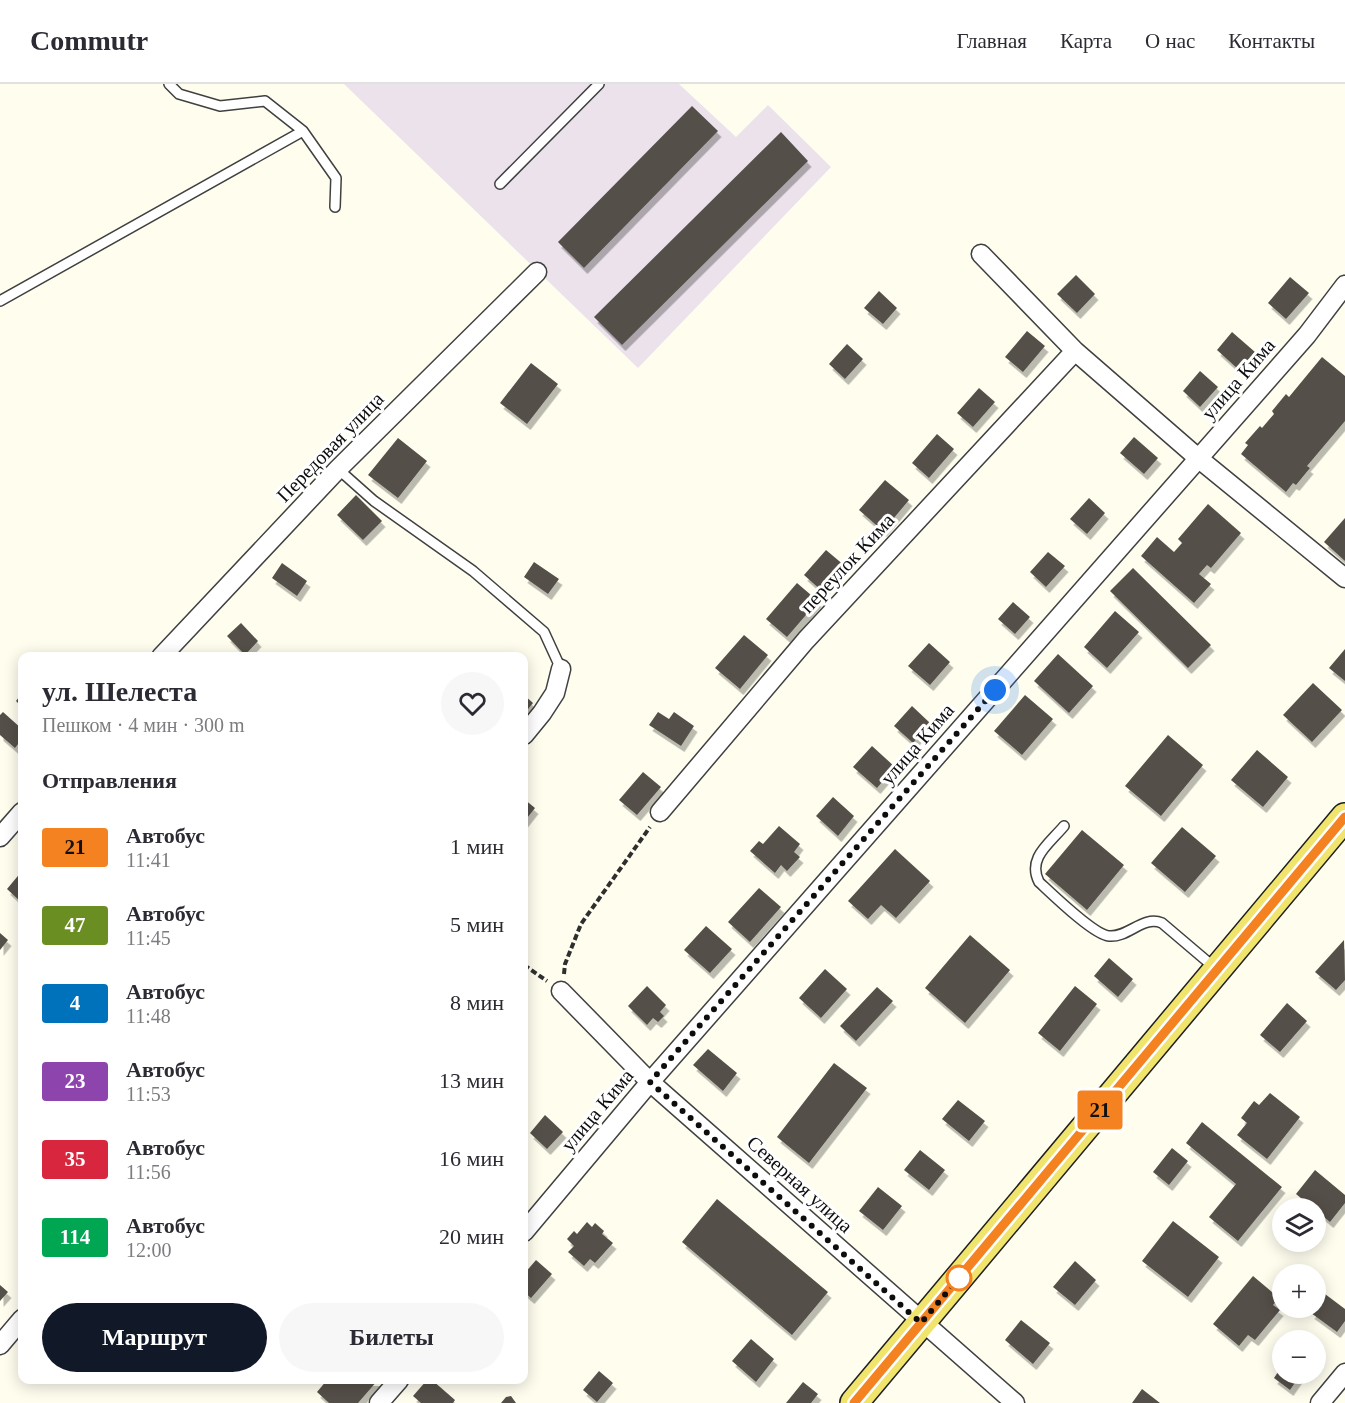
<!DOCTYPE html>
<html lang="ru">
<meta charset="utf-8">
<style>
body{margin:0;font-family:Georgia,serif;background:#f7f7f7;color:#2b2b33;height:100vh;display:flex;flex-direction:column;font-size:22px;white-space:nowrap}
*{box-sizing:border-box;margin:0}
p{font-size:20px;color:#7c7c81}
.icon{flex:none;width:33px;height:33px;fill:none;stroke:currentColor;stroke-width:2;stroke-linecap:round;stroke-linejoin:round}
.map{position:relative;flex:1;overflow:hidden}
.side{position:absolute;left:18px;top:568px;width:510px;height:732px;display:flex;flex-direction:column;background:#fff;border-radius:12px;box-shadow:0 3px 15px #0003}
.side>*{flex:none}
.badge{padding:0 12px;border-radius:4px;font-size:21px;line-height:39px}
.tools{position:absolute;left:1272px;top:1114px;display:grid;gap:12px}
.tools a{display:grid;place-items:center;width:54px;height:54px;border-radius:50%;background:#fff;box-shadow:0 3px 15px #0003;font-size:30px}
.you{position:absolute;width:30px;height:30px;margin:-15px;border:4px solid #fff;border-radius:50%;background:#1a73e8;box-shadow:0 0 0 9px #1a73e833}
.map>.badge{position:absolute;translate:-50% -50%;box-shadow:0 0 0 3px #fff}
h2{padding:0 24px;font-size:22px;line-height:54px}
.round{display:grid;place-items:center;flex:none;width:63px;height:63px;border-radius:32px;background:#f7f7f7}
.summary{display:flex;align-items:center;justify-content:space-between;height:102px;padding:0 24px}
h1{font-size:28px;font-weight:800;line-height:45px}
.cta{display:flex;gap:12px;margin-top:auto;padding:12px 24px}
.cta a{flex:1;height:69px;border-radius:36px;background:#111827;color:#fff;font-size:24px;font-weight:800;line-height:69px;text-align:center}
.cta a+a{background:#f7f7f7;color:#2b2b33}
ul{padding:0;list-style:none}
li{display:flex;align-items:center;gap:18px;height:78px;padding:0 24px}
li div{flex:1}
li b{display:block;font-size:22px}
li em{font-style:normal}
li .badge{min-width:66px;font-weight:700;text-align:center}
header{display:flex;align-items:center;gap:36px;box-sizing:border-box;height:84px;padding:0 30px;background:#fff;border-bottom:2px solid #e1e1e2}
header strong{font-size:28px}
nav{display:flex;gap:33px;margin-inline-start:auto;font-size:21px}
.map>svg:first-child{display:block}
</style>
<header>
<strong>Commutr</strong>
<nav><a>Главная</a><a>Карта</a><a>О нас</a><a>Контакты</a></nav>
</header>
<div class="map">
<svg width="1345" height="1319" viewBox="0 0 1345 1319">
<defs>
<filter id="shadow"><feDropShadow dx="3.5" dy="6" stdDeviation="0" flood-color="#0004"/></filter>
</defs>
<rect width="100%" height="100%" fill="#fefdee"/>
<path fill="#ebe2eb" d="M344,0H679L736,53L768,21L831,83L638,284Z"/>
<path fill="#55504a" filter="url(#shadow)" d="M692,22L718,47L584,184L558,158Z
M781,48L808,77L622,261L594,233Z
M1076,191L1095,210L1077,229L1057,210Z
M1290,193L1309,209L1286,235L1268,219Z
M879,207L897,224L883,240L864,224Z
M1027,247L1045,262L1023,288L1005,273Z
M1232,248L1255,268L1239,286L1217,266Z
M847,260L863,275L845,295L829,280Z
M1322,273L1345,292V337L1307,382L1310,384L1296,401L1293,399L1286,408L1241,370L1248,361L1245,359L1260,342L1262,344L1274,330L1272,327L1286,310L1289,313Z
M531,279L558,300L527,340L500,319Z
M1200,287L1218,303L1200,323L1183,307Z
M979,304L995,318L973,343L957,329Z
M937,350L954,365L929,394L912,379Z
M1134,353L1158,374L1144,390L1120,369Z
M398,354L427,377L398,414L368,391Z
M885,396L909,416L883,447L859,426Z
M356,411L382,437L363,456L337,431Z
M1089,414L1105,429L1087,450L1070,435Z
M1208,420L1241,449L1211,484L1207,481L1199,490L1211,500L1194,519L1141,472L1157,453L1174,468L1182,459L1178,455Z
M1345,434V477L1324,458Z
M826,466L845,482L823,508L804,491Z
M1048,468L1065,482L1046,503L1030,488Z
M534,478L559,495L548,510L524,493Z
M282,479L307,497L297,512L272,494Z
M1133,484L1211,561L1188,584L1110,507Z
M797,499L818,517L787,553L766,535Z
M1013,518L1030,533L1015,550L998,535Z
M1115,527L1139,548L1107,584L1084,563Z
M241,539L258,557L245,571L227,552Z
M744,551L768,571L740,605L715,584Z
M929,559L950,578L930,601L908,582Z
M1345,565V597L1329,584Z
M1058,570L1093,602L1069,629L1034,597Z
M1313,599L1342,626L1312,658L1283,631Z
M22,609V623L16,617Z
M524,611L533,619L524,630Z
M1025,611L1053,635L1022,671L994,647Z
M912,622L930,639L913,659L894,642Z
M3,628L22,645V655L15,664L0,651V631Z
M658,628L669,635L674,628L694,642L681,662L649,641Z
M1168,651L1203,681L1161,732L1125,702Z
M872,662L895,683L877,704L853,683Z
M1257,666L1288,693L1263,723L1231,696Z
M643,688L661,703L637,731L619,716Z
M833,713L854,732L838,752L816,732Z
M524,715L535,724L524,738Z
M779,742L800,760L794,768L800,773L787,787L781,781L775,789L750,767L759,757L763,760Z
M1182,743L1216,772L1185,808L1151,779Z
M1082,746L1124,781L1087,826L1045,790Z
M895,765L930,797L896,834L881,821L868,835L848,817Z
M22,787V819L7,805Z
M759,804L781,823L750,858L728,838Z
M706,842L732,865L710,889L684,866Z
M0,849L8,856L0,866Z
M970,851L1010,886L965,939L925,904Z
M1344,856L1345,896L1336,906L1315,888Z
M1109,874L1133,895L1118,913L1094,892Z
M825,885L847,905L821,934L799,914Z
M647,902L666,921L660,928L664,932L658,938L653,934L647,941L628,922Z
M1075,902L1097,920L1060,967L1038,949Z
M877,903L893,917L856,957L840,942Z
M1287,919L1307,937L1280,968L1260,951Z
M708,965L737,989L723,1007L693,981Z
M834,979L867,1004L809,1079L777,1053Z
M1270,1009L1300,1033L1267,1075L1237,1051L1247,1039L1241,1034L1254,1017L1259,1021Z
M958,1016L985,1037L969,1057L942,1035Z
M545,1031L563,1048L547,1065L530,1049Z
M1202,1038L1282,1103L1238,1157L1209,1133L1236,1100L1186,1059Z
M1172,1064L1188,1077L1169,1101L1153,1088Z
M920,1066L945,1086L929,1106L904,1086Z
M1315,1086L1345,1111V1119L1330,1138L1296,1110Z
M878,1103L902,1122L883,1146L859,1127Z
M717,1115L828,1208L792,1251L682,1158Z
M1173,1137L1219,1173L1188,1213L1142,1177Z
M587,1138L592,1143L595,1139L604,1147L602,1150L613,1159L595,1179L590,1175L584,1182L568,1168L574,1162L567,1155L574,1147L577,1150Z
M536,1176L552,1190L531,1214L524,1208V1190Z
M1075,1177L1096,1196L1075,1221L1053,1203Z
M1253,1192L1279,1214L1273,1221L1280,1226L1255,1256L1248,1251L1239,1262L1213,1240Z
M0,1201L8,1208L0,1217Z
M1325,1210L1345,1225V1237L1337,1248L1311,1229Z
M1021,1236L1050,1259L1033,1280L1005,1256Z
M751,1255L774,1275L756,1298L732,1277Z
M1282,1282V1290H1301L1290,1306L1274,1294Z
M599,1287L613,1299L597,1318L583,1306Z
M327,1296H378L358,1319H329L317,1308Z
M427,1296H432L455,1316L453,1319H421L413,1312Z
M803,1298L818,1310L811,1319H786Z
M1142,1305L1160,1319H1132Z
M511,1312L516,1319H501L506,1313Z"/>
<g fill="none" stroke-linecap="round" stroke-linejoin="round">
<defs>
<path id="lane" d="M169,0L179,10L220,22L265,17L303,47L336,94L335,123
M500,100L599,0
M0,217L303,47
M338,385L374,417L473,487L544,548L561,585
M1064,742C1049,760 1027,774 1039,798C1052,810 1094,851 1109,852C1128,854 1143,831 1162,839L1215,884"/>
<path id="street" d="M981,170L1075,267L1198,374L1345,494
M161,573L338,385L537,188
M524,651L542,629L555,609L561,585
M660,728L806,556L1075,267
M0,753L22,728
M561,907L650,998L1015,1319
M524,1148L650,998L1307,251L1345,201
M0,1261L22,1235
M379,1319L399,1296
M1320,1319L1345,1289"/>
<path id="primary" d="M854,1319L1345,733"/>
</defs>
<use href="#lane" stroke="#404040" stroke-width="12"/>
<use href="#street" stroke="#404040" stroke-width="21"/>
<use href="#primary" stroke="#1e1e1e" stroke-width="30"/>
<path stroke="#2f2f2f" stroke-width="4" stroke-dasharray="6 3" stroke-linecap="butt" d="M524,881L547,897
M564,890L565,880L581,840L650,743"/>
<use href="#lane" stroke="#fff" stroke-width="9"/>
<use href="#street" stroke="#fff" stroke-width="18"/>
<use href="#primary" stroke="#f0e46c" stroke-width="27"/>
</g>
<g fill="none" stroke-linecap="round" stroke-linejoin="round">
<defs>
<path id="line" d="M854,1319L1345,733"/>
</defs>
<use href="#line" stroke="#fff" stroke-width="14"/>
<use href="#line" stroke="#f58220" stroke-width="9"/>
<path stroke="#0d0d0d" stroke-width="6" stroke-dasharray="0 10.8" d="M959,1194L921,1239L650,998L995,606"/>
</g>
<circle fill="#fff" stroke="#f58220" stroke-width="3" cx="959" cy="1194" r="12"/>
<g text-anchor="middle" stroke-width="6" stroke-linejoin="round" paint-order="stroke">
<g font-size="20" fill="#0d0d0d" stroke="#fff">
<text transform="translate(1238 295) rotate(-49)" y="7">улица Кима</text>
<text transform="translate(330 363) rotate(-46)" y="7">Передовая улица</text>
<text transform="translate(847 479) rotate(-47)" y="7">переулок Кима</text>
<text transform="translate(917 660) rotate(-49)" y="7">улица Кима</text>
<text transform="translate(597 1026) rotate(-50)" y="7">улица Кима</text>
<text transform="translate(800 1100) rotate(42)" y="7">Северная улица</text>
</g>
</g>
</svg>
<div class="tools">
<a><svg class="icon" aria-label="layers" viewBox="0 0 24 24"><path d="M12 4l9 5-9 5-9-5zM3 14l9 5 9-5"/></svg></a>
<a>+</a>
<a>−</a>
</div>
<div class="you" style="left:995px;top:606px"></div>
<b class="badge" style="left:1100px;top:1026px;background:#f58220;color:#111">21</b>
<section class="side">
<div class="summary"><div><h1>ул. Шелеста</h1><p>Пешком · 4 мин · 300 m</p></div><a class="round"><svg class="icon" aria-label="heart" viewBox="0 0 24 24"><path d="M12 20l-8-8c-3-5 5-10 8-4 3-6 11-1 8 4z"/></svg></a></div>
<h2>Отправления</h2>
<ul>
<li><span class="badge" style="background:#f58220;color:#111">21</span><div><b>Автобус</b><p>11:41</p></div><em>1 мин</em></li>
<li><span class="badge" style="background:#6b8e23;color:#fff">47</span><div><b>Автобус</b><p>11:45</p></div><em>5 мин</em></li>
<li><span class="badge" style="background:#0072bc;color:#fff">4</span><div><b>Автобус</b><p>11:48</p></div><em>8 мин</em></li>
<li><span class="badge" style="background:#8e44ad;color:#fff">23</span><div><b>Автобус</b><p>11:53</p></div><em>13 мин</em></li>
<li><span class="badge" style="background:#d7263d;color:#fff">35</span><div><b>Автобус</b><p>11:56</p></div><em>16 мин</em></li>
<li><span class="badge" style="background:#00a651;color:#fff">114</span><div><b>Автобус</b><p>12:00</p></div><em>20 мин</em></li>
</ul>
<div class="cta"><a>Маршрут</a><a>Билеты</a></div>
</section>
</div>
